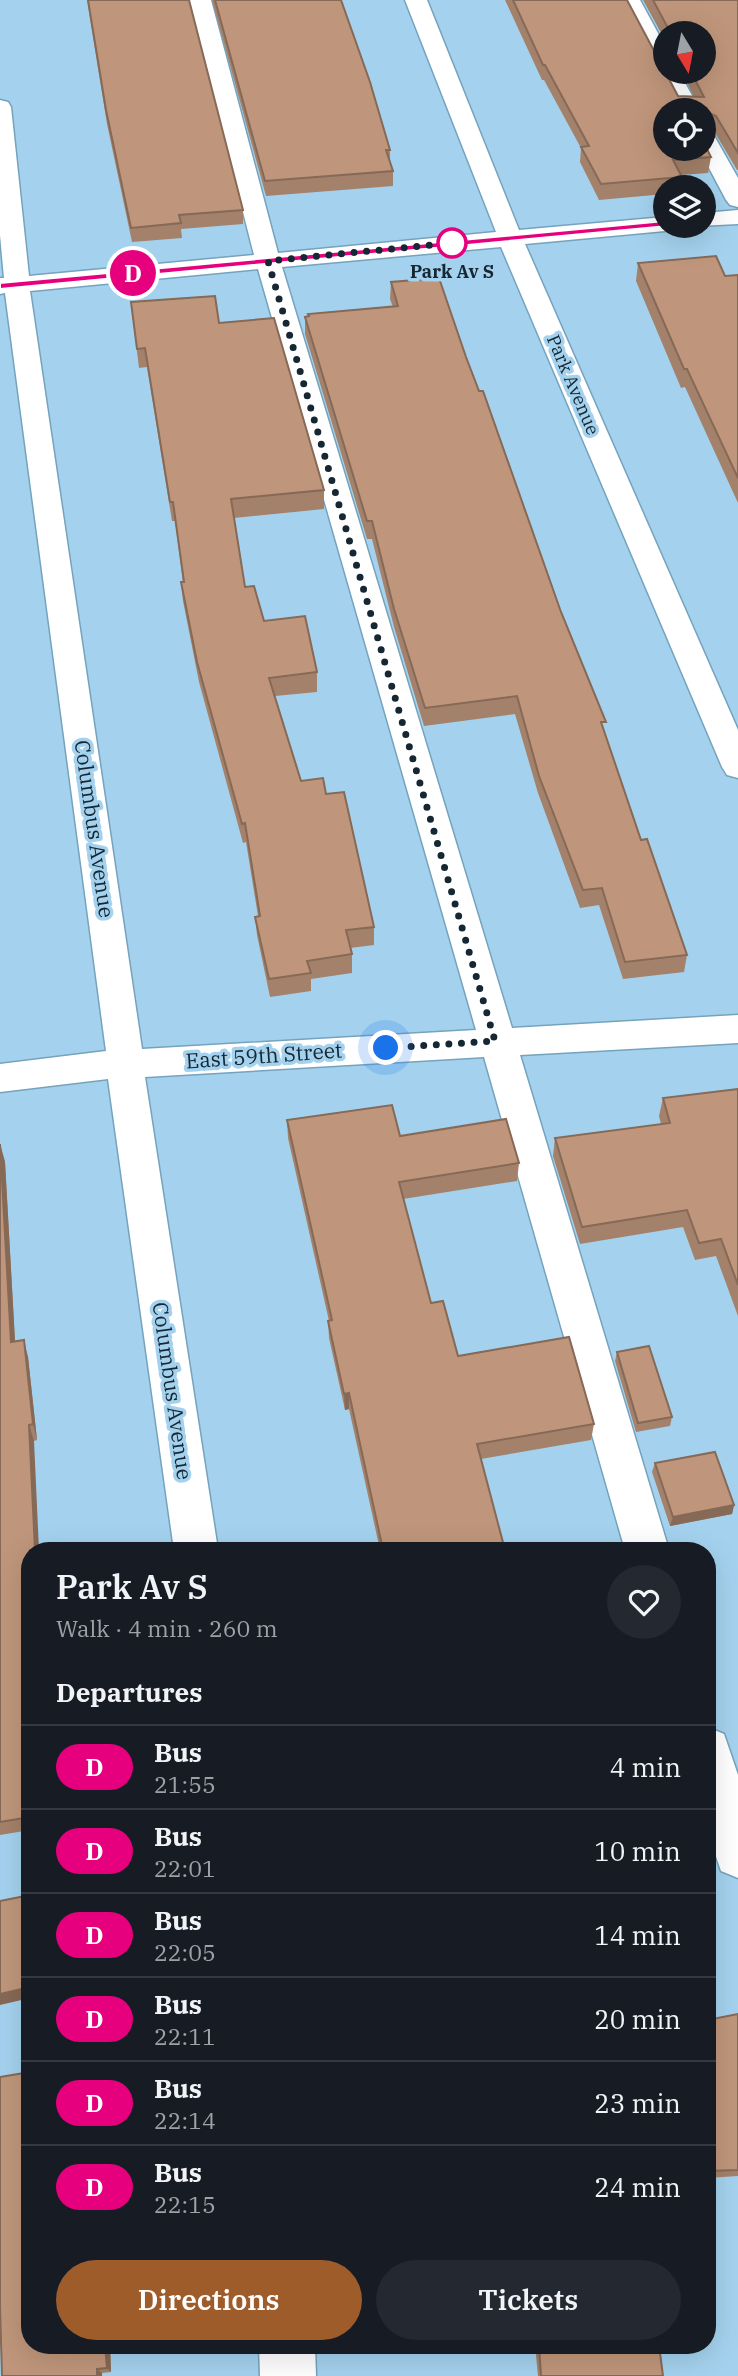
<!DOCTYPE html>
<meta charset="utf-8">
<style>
body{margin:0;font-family:"IBM Plex Serif",serif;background:#242831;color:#f1f3f6;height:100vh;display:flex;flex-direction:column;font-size:26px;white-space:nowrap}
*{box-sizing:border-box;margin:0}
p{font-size:23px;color:#9ea1a6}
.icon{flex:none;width:38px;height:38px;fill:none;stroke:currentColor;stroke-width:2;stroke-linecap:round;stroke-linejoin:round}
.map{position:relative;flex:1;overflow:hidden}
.drawer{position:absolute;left:21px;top:1542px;width:695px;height:812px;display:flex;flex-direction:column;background:#171b24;border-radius:28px;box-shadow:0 7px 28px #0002}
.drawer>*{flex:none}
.badge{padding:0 14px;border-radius:23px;font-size:24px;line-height:46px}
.needle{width:46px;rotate:170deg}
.controls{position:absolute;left:653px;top:21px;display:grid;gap:14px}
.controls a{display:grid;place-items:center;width:63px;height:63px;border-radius:50%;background:#171b24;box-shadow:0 7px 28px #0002;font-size:35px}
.you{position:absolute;width:35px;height:35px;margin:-18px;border:5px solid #fff;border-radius:50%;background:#1a73e8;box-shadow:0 0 0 10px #1a73e833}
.map>.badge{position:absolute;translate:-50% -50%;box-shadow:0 0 0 4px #fff}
h2{padding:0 35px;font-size:26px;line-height:63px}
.round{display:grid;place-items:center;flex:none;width:74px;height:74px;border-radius:37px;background:#242831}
.overview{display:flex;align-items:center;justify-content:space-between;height:119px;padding:0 35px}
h1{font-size:33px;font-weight:600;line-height:52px}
.primary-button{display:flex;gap:14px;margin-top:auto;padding:14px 35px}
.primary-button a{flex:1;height:80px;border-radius:42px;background:#9f5c2b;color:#fff;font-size:28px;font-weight:600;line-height:80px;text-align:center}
.primary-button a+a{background:#242831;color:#f1f3f6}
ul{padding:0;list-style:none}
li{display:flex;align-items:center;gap:21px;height:84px;padding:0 35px;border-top:2px solid #363941}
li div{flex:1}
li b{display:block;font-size:26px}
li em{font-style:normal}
li .badge{min-width:77px;font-weight:700;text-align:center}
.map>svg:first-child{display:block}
</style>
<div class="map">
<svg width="738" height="2376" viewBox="0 0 738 2376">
<rect width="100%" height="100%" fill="#a4d2ee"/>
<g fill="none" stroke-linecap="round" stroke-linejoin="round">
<defs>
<path id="minor" d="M189,0H211L278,253L496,232L405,0H427L519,230L665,217V226H676L665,231L525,244L738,730V778L727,775L722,767L501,247L282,267L512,1028L738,1015V1043L520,1055L669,1550H625L484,1057L145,1077L218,1550H174L108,1079L0,1092V1064L106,1051L5,293L0,294V278H4L0,235V100L8,102L11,107L29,276L254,255ZM258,269L476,1030L142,1049L30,291Z
M618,0H640L665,46V72H679L700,110H678Z
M704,130L712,132L738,178V207L730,205L726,200L699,149H704Z
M738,210V224L698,226H704V213Z
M707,1727L724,1734L738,1775V1878L721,1871L707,1830Z
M259,2345H315L316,2376H260Z"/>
</defs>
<use href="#minor" stroke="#75a3bd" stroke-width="3"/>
<use href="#minor" fill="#fff" fill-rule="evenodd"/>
</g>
<path fill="#a4816a" d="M87,0H189L243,210V224L181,229L182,238L132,242L107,124Z
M212,0H341L390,150V164L393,171V186L266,196Z
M505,0H627L678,96L694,97L682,72H704V33H665V40L643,0H738V170H737L714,131L665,110L711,157L708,173L681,175L682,177L681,187H665V194L599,200L580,162L581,148L544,80H542Z
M638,263L725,276L738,275V503L685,387L681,388L636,281Z
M391,282L466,357L604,732L641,840L687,955L684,972L623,979L599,905L580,908L538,793L515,714L424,726L394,627L372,539H367L305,334V317L393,307L390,299Z
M131,302L219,323L324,490V509L234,518L245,587L264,621L317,672V692L275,696L301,781L326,794L374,927V945L350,948L352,954V973L311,979V991L270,997L257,935L255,917L258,916L246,842L243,843L199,682L183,601L181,582H183L175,521H172L147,367L139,368Z
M738,1089V1316L716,1256L695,1260L683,1227L580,1244L553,1156L555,1138L661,1124L659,1116L663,1098Z
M287,1120L400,1136L519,1163L517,1181L403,1199L431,1303L458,1356L594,1424L591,1440L481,1459L505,1550H380L349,1409L345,1410L329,1338L328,1321H329L288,1138Z
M0,1144L5,1162L15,1341L28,1357L37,1440L34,1441L30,1550V1830L0,1835Z
M617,1352L672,1417L670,1426L636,1432L615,1361Z
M655,1463L734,1505L732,1514L670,1526L652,1472Z
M738,2014V2176L707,2178V2020Z
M30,2072V2345H110L111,2372L102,2373V2376H2L0,2313V2077Z
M535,2345H659L663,2376H538Z"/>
<path fill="#866956" d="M707,112L705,127L704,128V115Z
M0,1144L5,1162L16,1359L11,1342Z
M24,1340L28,1357L37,1440L33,1424Z
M349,1393V1409L345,1410L344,1394Z
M29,1425L34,1441L39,1550H35Z
M734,1505L732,1514L670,1526L673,1517Z
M30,1987V1998L0,2005V1994Z
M105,2345H110L111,2372L107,2368Z
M97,2369L102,2373V2376H97Z"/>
<path fill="#bf967b" stroke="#866956" stroke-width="2" d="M88,0H189L243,210L179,215L181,223L131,228L106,110Z
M215,0H341L370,82L390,150H386L393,171L265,181Z
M513,0H627L678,96L704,97L691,72H704V33H669V30L653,0H738V153L716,116L707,112L704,115V110H665V149H704V143L711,157L673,160L682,177L601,184L581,147L589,146L545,65H543Z
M716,256L725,276L738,275V478L687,369H684L638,263Z
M439,278L466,357L479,391H483L561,612L606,722H601L641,840L647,839L687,955L625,962L602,888L583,890L539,776L517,696L425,708L394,609L372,521H367L305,317L309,316L308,314L398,306L391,282Z
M215,296L219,323L274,318L324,490L231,499L245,587L254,586L264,621L305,616L317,672L269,678L301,781L323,778L326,794L344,792L374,927L346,930L352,954L307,961L311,973L269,979L255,917L260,916L245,823L242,824L197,662L181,582H184L173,502H170L145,348L137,349L131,302Z
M738,1089V1285L721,1239L699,1243L687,1210L582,1227L555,1138L670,1123L663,1098Z
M392,1105L400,1136L506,1119L519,1163L399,1182L431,1303L443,1301L458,1356L569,1337L594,1424L477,1444L505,1550H383L349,1393L344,1394L328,1321L332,1320L287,1120Z
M0,1144L11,1342L24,1340L33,1424L29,1425L35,1550H30V1817L0,1822Z
M649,1346L672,1417L638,1423L617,1352Z
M715,1452L734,1505L673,1517L655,1463Z
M30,1895V1987L0,1994V1901Z
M738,2014V2170L707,2171V2020Z
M30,2072V2345H105L107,2368L97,2369V2376H2L0,2307V2077Z
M539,2345H659L663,2376H541Z"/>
<path fill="#e6007e" stroke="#fff" stroke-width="2" d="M665,221L668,226L0,289V283Z"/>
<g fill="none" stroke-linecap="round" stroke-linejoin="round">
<path stroke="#152732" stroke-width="7" stroke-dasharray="0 12.6" d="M386,1048L495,1041L268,261L452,243"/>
</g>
<circle fill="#fff" stroke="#e6007e" stroke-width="3.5" cx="452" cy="243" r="14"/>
<g text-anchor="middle" stroke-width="7" stroke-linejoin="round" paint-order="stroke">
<g font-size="18" font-weight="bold" fill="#152732" stroke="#a4d2ee">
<text x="452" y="278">Park Av S</text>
</g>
<g font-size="18" fill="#152732" stroke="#a4d2ee">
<text transform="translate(573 385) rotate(67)" y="6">Park Avenue</text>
</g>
<g font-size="21" fill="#152732" stroke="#a4d2ee">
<text transform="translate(94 829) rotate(82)" y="7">Columbus Avenue</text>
<text transform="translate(264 1056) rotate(-4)" y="7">East 59th Street</text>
<text transform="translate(172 1391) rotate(82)" y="7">Columbus Avenue</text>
</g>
</g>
</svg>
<div class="controls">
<a><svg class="needle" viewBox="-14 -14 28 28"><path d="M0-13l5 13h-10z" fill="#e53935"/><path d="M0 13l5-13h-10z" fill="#9ea1a6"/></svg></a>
<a><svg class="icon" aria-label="locate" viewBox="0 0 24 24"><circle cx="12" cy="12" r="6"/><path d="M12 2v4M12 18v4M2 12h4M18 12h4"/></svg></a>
<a><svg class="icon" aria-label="layers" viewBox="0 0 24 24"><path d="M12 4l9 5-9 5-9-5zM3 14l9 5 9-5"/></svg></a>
</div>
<div class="you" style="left:386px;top:1048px"></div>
<b class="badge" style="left:133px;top:273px;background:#e6007e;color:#fff">D</b>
<section class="drawer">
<div class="overview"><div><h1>Park Av S</h1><p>Walk · 4 min · 260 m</p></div><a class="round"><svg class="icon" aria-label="heart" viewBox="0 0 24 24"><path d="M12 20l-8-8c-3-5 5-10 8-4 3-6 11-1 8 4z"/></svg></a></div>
<h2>Departures</h2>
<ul>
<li><span class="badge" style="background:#e6007e;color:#fff">D</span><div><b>Bus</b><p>21:55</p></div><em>4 min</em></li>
<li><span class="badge" style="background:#e6007e;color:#fff">D</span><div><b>Bus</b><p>22:01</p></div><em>10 min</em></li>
<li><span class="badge" style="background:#e6007e;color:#fff">D</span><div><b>Bus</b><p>22:05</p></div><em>14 min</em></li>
<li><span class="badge" style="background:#e6007e;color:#fff">D</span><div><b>Bus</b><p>22:11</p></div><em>20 min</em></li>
<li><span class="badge" style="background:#e6007e;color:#fff">D</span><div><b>Bus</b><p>22:14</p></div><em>23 min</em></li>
<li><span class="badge" style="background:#e6007e;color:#fff">D</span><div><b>Bus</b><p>22:15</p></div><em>24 min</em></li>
</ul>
<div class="primary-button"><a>Directions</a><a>Tickets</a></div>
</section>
</div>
